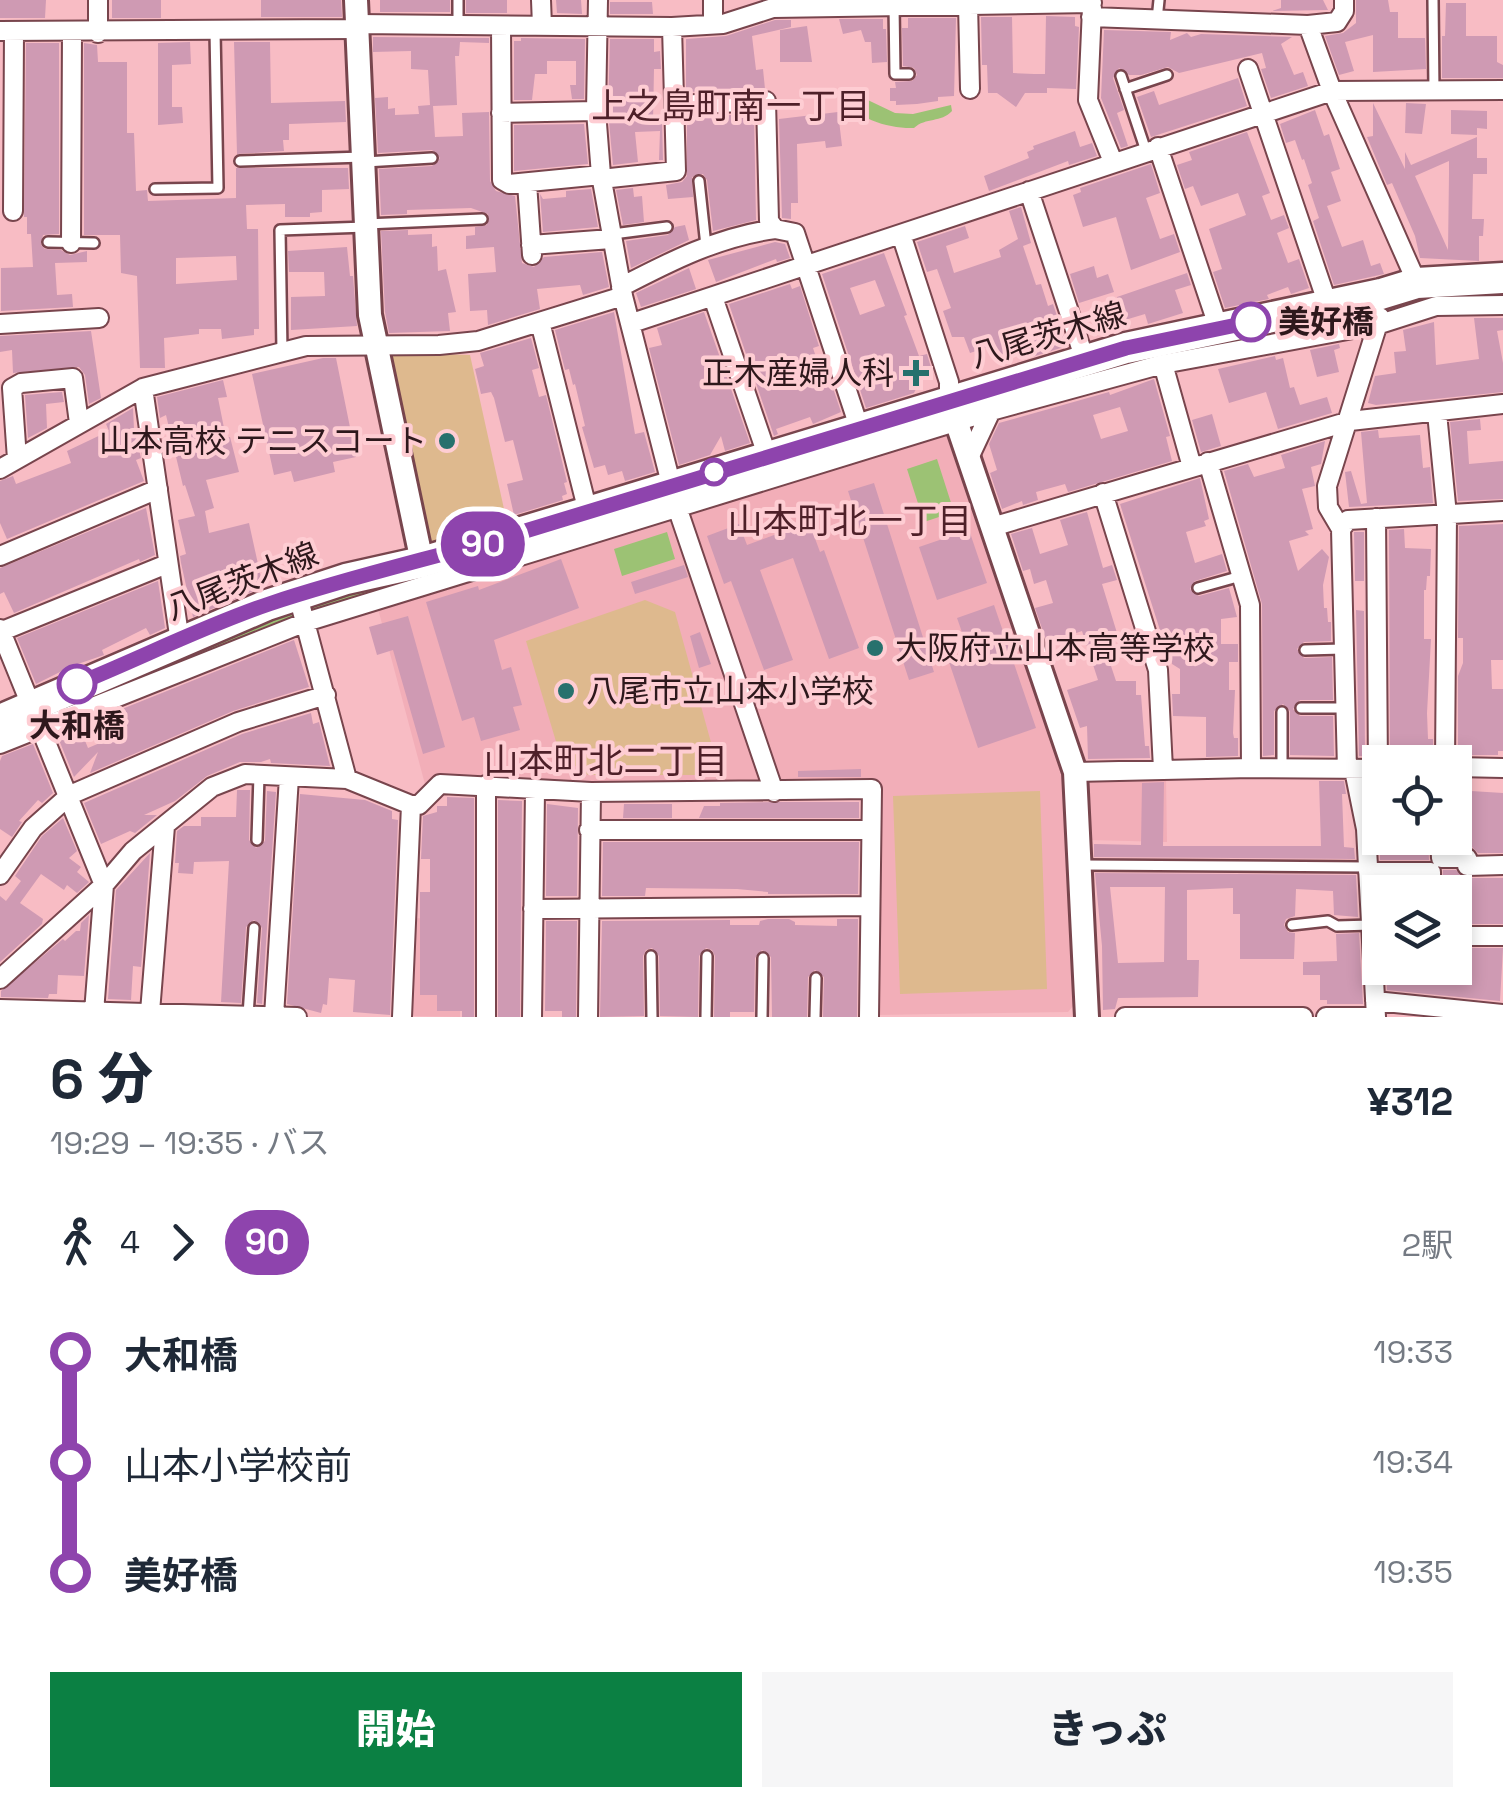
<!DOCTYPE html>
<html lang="ja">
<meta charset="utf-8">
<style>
body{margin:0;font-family:"Space Grotesk","Noto Sans JP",sans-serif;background:#f6f6f7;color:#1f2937;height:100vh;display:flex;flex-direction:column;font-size:38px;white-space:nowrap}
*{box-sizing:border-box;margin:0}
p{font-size:32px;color:#747a83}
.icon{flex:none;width:55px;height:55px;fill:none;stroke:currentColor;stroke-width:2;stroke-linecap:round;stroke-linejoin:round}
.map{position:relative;height:1017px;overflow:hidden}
.drawer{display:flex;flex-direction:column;background:#fff;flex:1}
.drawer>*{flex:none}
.badge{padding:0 20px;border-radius:32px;font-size:35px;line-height:65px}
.fabs{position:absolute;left:1362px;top:745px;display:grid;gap:20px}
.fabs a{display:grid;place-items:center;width:110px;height:110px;border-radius:0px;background:#fff;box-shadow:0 5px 15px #0003;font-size:50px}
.map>.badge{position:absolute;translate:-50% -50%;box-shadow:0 0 0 5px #fff}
.legs{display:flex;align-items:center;gap:15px;height:110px;padding:0 50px;font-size:32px}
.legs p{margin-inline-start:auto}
.overview{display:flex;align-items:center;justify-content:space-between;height:170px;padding:0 50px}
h1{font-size:55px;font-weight:800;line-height:75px}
.cta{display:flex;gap:20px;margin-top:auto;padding:20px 50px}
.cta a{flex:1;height:115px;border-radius:0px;background:#0b8043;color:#fff;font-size:40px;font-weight:800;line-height:115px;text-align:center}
.cta a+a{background:#f6f6f7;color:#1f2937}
ul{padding:0 50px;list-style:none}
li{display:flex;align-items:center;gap:35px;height:110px;font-size:38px}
li i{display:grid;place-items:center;width:15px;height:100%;margin:0 12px;background:currentColor}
li i::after{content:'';width:25px;height:25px;margin:-12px;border:8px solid;border-radius:50%;background:#fff}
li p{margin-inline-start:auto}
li:first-child i{background:linear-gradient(#0000 50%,currentColor 0)}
li:last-child i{background:linear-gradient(currentColor 50%,#0000 0)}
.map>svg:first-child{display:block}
</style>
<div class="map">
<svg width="1503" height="1017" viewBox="0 0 1503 1017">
<rect width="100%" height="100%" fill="#f8bcc4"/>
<path fill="#f2aeb8" d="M946,428L1065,778L1073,1006L1068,1012L876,1015L877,784L775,786L685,518L688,512Z
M670,518H674L765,789L426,788L377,605Z
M1166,777L1167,842L1090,840L1087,782Z
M412,918L462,920L460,1017L414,1016L408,1010Z"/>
<path fill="#deb98e" d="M386,352L470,355L508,527L428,553Z
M645,600L675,612L720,775H588L560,755L526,641Z
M1040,791L1047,989L900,994L893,796Z"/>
<path fill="#9cc274" d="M851,92L895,113L913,114L951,105L952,111C941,123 926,117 914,128C890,129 853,119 845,95Z
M937,459L954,512L924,522L907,469Z
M667,532L675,559L622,576L614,549Z"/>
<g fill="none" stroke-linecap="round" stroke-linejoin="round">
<path stroke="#9cc274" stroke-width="5" d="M1481,294H1503
M1192,349L1299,326
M1110,368L1147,359
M184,657L317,606L395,583"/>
</g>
<path fill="#cf9ab3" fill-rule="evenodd" d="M0,0H46L45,18H0Z
M112,0H161V18H112Z
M261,0H341L342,17H261Z
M380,0H450V12H380Z
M466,0H507V13H466Z
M556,0H581L582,14L557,13Z
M1281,0H1323L1328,10L1272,11L1281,8Z
M1356,0H1388L1390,12H1398V38H1425L1426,69L1373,72V35L1345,42L1354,71L1339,75L1325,36L1343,33L1356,23Z
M610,2H652L653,14H610Z
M1446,3H1466V36H1497V62L1503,65V78H1442V36H1445Z
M1046,16L1075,17V26L1079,27L1076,89L1047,88V93H1025L1016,107L997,93H988L987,65H982L981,17H1012L1013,73L1034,74H1045Z
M908,18H956L954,96L938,97V101L917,104L896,105V101H890V88H896L895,82L912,81L917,75L914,68L903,66L902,28H908Z
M839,19H883V29H886L887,62L872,63L871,42H865L861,30L843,34Z
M775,20H791V27L752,36L756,70L763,69L765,89L686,92V39L726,36Z
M807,26L812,62H780V30Z
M1104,30L1171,32L1170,40L1187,33L1191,37L1201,34L1292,37L1281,44L1294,75L1303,72L1308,86L1271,98L1261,69L1266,68L1262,53L1179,73L1168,67L1141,75H1129L1119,68L1113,78L1124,110L1117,113L1128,146L1121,148L1101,98Z
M373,37L489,38V43L460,42L459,56H455L457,105L433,106L435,137L463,136L462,113L489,112L490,181L496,191L515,196L522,263L534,267L544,257L602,252L609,287L583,295L580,285L537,289L540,309L488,325L487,310L470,311L468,274L496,272L494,247L466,249V236L475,235V227L487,225L488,214L471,208L407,210V214L381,215L379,169L432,166L440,158L432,150L378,153L375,98L388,97V109L395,108V115L419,114L418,106L430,105L428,70L411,69V51L373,52Z
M521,38L585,39L584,99H572L570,85H576V61H547V74H535L532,100H514V41H521Z
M610,39H654V52L660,51L661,69H654L653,120H662L663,160H659L660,131L635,132L638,162L613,165L608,111Z
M190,42L191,64L172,65V107H182L183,123L158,125V43Z
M234,42H270L271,103L345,101L346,122L289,124V140H283L284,151L237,154Z
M26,43H59V234L43,235L41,245L45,249L61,250L70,255L87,251V262L55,263L57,295L72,294L73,307L1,311V268L33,267L31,234H27V217H24Z
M84,43L97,45L98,62H127V133H134L136,191L147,190L148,201L236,198V168H348L349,189L322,190V212L310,213V217H285V204L246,205L247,229H258L259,329H254V335L222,339L221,329H199V334L164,338L165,368H140L137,276L121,273L120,235H84ZM236,256L237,280L176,284V258Z
M1238,78L1247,106L1151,137L1137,97L1154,91L1159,105Z
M1373,103L1405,169V152L1411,165L1477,137V158H1487V174H1473L1472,219H1484L1483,236H1479V261L1420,258L1415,236L1392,183L1387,185L1367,137L1373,136ZM1449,161V174L1448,250L1415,176Z
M1406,103L1426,104L1422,134L1405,133Z
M1315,110L1324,136L1329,134L1340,169L1331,172L1341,201L1327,206L1342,247L1363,240L1371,266L1380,263L1384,274L1334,285L1313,221L1319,218L1308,185L1312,183L1304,159L1302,160L1295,140L1286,143L1280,124Z
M1451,110L1487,111V129L1477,128V135L1451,134Z
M838,112L842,146L826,148L825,141L797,144L798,203H791V219L782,218L779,119Z
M754,114L756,220L713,231L707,180L703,174L692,177L693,197L668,199L666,185L682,182L687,176V117Z
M584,124L588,164L514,171V125Z
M1075,131L1080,147L1092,143L1097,156L1069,165L1068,161L989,191L984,176L1029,158L1027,152L1034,149L1033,146Z
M1247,132L1270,193L1262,196L1271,220L1284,215L1289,228L1277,233L1288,263L1299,259L1309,288L1291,294L1288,287L1267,295L1269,299L1225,308L1213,272L1222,269L1209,229L1246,215L1238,193L1201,206L1193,186L1185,189L1177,165L1192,160L1189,152Z
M1151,164L1160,193L1146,198L1160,239L1174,234L1180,252L1131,270L1116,217L1083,227L1073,195L1081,192L1080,188Z
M633,188L634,197L642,196L644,222L623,225L616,190Z
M591,189L598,227L543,232L540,194L543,199L566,197V191Z
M1021,207L1031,243L1023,246L1036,285L1041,284L1048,306L1053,304L1067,346L1032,357L1029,347L997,358L988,347L970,353L964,337H952L943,311L951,308L937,269L927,272L917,242L965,226L969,238L946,246L954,273L1001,257L999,250L1018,239L1009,211Z
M685,225L689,240L631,268L626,241L668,235L675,227Z
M408,230V235L432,234V247L437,246L438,271L446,269L456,312L448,313L450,331L389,333L385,312L381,231Z
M775,242L785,244L790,258L777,262L776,259L716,282L708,260Z
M347,247L350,276H353L357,326L291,330V297L325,296L324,272H289L288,251Z
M884,253L907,315L904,316L912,337L919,356L927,354L933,374L916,380L918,385L914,393L866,408L822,274ZM875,280L885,306L860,315L850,288Z
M1094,266L1097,278L1108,274L1114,292L1079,303L1070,274Z
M689,268L696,289L641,307L636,293Z
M1187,273L1191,285L1175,290L1183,313L1148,324L1145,314L1125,320L1117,297Z
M790,284L792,289L800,286L819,346L813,348L825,384L831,382L841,412L813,424L810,417L776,429L778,434L774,436L729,304Z
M614,312L635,434L644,432L655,472L625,481L622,471L608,475L605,465L594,468L582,427L585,426L575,384L573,385L569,369L565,370L555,330Z
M704,312L750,443L725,451L721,436L710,455L679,465L649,348L662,345L657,328Z
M1474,318H1503V330L1497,331L1503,363V392L1376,405L1368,403L1375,376L1396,373L1394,352L1406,351L1403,330L1434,322L1436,365L1479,359Z
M91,331L101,398L89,404L85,375L79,367L13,373L12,350L0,352V336Z
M531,338L539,368L532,370L539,397L546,395L567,482L564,483L567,494L562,496L563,500L514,515L507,484L523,480L513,440L505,442L494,398L491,392L481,394L475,369L484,366L480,353Z
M1339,344L1340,348L1334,350L1339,372L1317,377L1310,350Z
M1275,356L1276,360L1283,358L1290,388L1294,387L1300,405L1327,397L1332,413L1278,429L1266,392L1229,403L1218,369Z
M323,358H336L356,457L333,462L335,472L294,482L291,471L274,475L252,374Z
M1154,379L1170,436L1166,437L1172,461L1068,492L1065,484L1036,492L1038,500L1023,505L1022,501L1002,509L990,473L997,470L989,444L999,423L1109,392L1110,395ZM1120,407L1128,431L1101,439L1093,415Z
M223,380L227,397L218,398L226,438L230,437L239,472L206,480L214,508L205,511L209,533L249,523L263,587L193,617L181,563L180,556L186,554L178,520L195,516L185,485L183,486L166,415L160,418L157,397Z
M62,392L64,402L46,404L47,428L28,438L25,395Z
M133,408L134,429L141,458L136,460L144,481L7,539L0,523V481L13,476L16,484L71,463L67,451L109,431L106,424Z
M1212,414L1221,446L1201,452L1192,420Z
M1480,419L1481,430L1467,431L1469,464L1503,461V499L1458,501L1450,422Z
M1378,430L1379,438L1420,435L1423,468L1430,467L1433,503L1349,507L1345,472L1351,471L1361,504L1367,503L1361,432Z
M1325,441L1321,464L1311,467L1315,486L1302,489L1313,529L1305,531L1309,535L1289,541L1298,571L1322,549L1329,557L1323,585L1324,608H1327L1328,622H1331V641L1304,642L1297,649L1304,658L1332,657L1333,700H1300L1293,709L1300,716H1333L1334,756L1290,755V711L1283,704L1274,711V755L1263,756L1262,604L1224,471L1248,464L1254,477L1285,468L1281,455Z
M1200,478L1209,519L1204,521L1206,526L1186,532L1195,563L1222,554L1227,571L1195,581L1190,589L1199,596L1229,588L1237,617L1221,619V644H1238V662H1229V690H1235L1233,733L1234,738H1238V756L1206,757V717L1173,716L1172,694H1180V669L1172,664L1171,644L1165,646L1120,504Z
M874,483L934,672L909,680L848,491Z
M146,508L155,555L140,562L139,559L14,613L4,592L0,594V568Z
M1087,512L1103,568L1112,565L1117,580L1102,584L1117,633L1101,636L1116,681H1136V695H1141L1145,746H1149L1150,758L1088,759L1087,726L1080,728L1067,690L1098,680L1082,631L1047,643L1035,608L1053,603L1046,580L1034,584L1030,569L1023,571L1011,534L1032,528L1040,554L1068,545L1060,520Z
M809,522L820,552L824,550L859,648L829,659L793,558L760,570L793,660L764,670L731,581L724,584L707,536L739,524L747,545Z
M1503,524V660H1491L1492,689H1503V751H1498V755H1458V676L1463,663V638H1458L1459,526Z
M1404,529L1405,548L1431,549L1430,576H1427L1426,590H1424V639H1431L1427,713L1428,739H1433V762H1390L1389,530Z
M969,530L987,583L937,600L919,547Z
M1354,532H1364V581H1355Z
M561,559L579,608L494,640L502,670L511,667L522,705L513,707L520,730L481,741L474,717L462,721L426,602L478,586L479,590Z
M684,565L688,577L635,594L631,582Z
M158,581L165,628L150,635L146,628L102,650L104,655L72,666L36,684L17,638Z
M994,605L1036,728L978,748L949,662L970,655L957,618Z
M1356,610L1364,611L1365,756H1359Z
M408,616L445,747L423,754L393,650L377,655L369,627Z
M700,632L711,664L699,668L690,636Z
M294,640L309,687L233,711L90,773L98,752L74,777L57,735L79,726L88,748L121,734L112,713Z
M311,713L313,724L319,722L330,766L271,763L270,759L261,762H240L207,776L175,801L144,815H157L135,833L130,831L101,844L84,803L242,734Z
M33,744L53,793L42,803L38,800L19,821L22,822L12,837L0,829V761L2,756Z
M861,769V777H798V771Z
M1319,781H1344L1346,794H1342L1344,847L1354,848L1355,859L1094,857V844L1141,845L1142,783L1164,782L1163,846H1321Z
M237,790H250L249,840L256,848L265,841L267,791L276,792L262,1004L257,1003L262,928L254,920L246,927L241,1003L221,1002L229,861L194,862L193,874L178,873L179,863H175L177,831L184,826H201V817H236Z
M1455,790L1503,793V853H1478L1472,847L1453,846Z
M300,794L365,800L392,811V819L398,820L390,1015L353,1012L355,980L329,978L327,1005L323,1004L321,1013L287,1004Z
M447,797L474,798V1017H462V1011H437V995H420V892H430V859H421L423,816L437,812V806H447Z
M498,800L522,801L520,1017H498Z
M780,802H859V818H699L704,806H720V803Z
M547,804L578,808L577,896H546Z
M624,804H672V818H623Z
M63,818L77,851L69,858L81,867L77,872L89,882L77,893L67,885L64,890L41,874L20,903L43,919L42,924L0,962V896L6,901L21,881L15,876L42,836Z
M1380,838H1428L1429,860H1380Z
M603,842H859L858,894H768V892L737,889L646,888L645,896H602Z
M150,853L142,956L141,967L133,966L131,1000L108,999L116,890Z
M1443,870H1456L1466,878H1503V924H1455V892H1442Z
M1095,873L1356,875L1358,917L1334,915L1333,891L1296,889L1295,916L1286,919L1284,925L1288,932L1295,933L1294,959H1240V914H1233V888L1187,890V960H1199L1198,997L1118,998L1115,1009L1103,1010L1102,946ZM1110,887H1165L1164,962L1118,963Z
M89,915L84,976L58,975L57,994H49L48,998L1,997V991L63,939L65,941L76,931H80L81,923Z
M768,919H789L795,922V925L837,926V919H858L857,1017H823L824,977L815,970L808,977L807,1017H772L771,957L762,950L755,958L754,1012H730V1017H714L715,956L712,950L706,948L699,956L698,1017L660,1016L659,956L652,948L646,950L643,956L644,1016L600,1017L602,921L730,920V925H759L760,921Z
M546,921H577L576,1017H562V1011H545Z
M1359,933L1363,1004H1327V1000H1320V975H1303V962L1337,961L1336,934Z
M1456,948H1503L1500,1001L1387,990L1386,968H1456Z"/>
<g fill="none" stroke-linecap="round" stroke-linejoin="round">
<defs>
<path id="service" d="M458,0V25
M1433,0L1434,91
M894,5L895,74H909
M1157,20L1159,0
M1121,76L1146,151
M1125,89L1167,75
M240,161L363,157
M365,162L432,158
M699,181L706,246
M155,189L218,188L215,31
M366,224L482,219
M613,234L667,227
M48,242L94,243
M282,351L280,230L366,227
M1198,588L1241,576
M1305,650L1343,649
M1301,708H1346
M1282,768V712
M257,840L259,775
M1082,865L1367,867
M1292,925L1328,921L1337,926L1371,925
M651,956L652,1017
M248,1015L254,928
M706,1017L707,956
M762,1017L763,958
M815,1017L816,978"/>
<path id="minor" d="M541,0L542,26
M598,0L596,111L601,175L623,296L677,507L774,792
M713,0V24
M968,4L970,89
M1092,8L1088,100L1113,162
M1091,17L1308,25L1337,22L1344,11V0
M357,24L672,27L723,24L773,8L1092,3
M1308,25L1332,91L1417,283
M501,26L502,180L509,184L601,175
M0,31L357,29
M98,33V0
M1248,69L1328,305
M675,105L766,101L769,221L775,229L795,233L859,427
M501,113L596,111
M1158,147L1219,329
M601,179L676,171L672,27
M527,183L532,255
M1029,191L1085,360
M13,211L14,31
M901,234L949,382V400
M71,243L72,32
M531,245L611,239
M621,287C671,261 718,237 775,229
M713,297L767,455
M540,322L588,512
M632,323L1332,91L1503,90
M0,324L99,318
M1163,364L1192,467
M143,388L180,642
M1437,413L1447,515L1445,762
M17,459L12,388L21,383L73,378L79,423
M968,460L991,411L1163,364L1380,324L1436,306L1503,305
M1208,462L1250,605L1251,768
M0,469L143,388L306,346L439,345L478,341L623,296
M1103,493L1158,670L1163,769
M1376,518L1378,769
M992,527L1350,421L1503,404
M1341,529L1348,520L1503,511
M0,556L158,489
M298,596L347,779
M0,629L104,885L94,1012
M0,632L167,564
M0,744L306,622L991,411
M1455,767L1503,768
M1347,769L1341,529L1328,507L1327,486L1380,317
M1354,770L1366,829L1376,1017
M1075,772L1251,768L1380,769
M589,830H871
M1440,838L1441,858H1467V866L1503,865
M1368,872H1431V888
M0,875L33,828L70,795L238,722L326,695
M533,909L870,906
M1455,936H1503
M0,979L104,885L133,851L212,787L245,774L347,779L411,805H419L440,784L591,792L872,789L869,1017
M1375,1001L1503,1014
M0,1009L297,1017
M150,1012L165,826
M274,1016L289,777
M402,1017L411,805
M486,1017V785
M532,1017L535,791
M588,1017L591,792
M1125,1017H1303
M1326,1017H1376"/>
<path id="tertiary" d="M356,0L370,315L422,562
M949,400L1075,772L1087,1017"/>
<path id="primary" d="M0,720L267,605L346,579L422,562L588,512L1126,348L1381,294L1417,283L1503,278"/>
</defs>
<use href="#service" stroke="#78454d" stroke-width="14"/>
<use href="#minor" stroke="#78454d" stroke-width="22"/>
<use href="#tertiary" stroke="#78454d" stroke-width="28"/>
<use href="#primary" stroke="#78454d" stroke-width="35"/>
<use href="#service" stroke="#fff" stroke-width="9"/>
<use href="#minor" stroke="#fff" stroke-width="18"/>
<use href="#tertiary" stroke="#fff" stroke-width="22"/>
<use href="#primary" stroke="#fff" stroke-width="30"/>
</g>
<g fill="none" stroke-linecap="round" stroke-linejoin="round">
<defs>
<path id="line-1" d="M77,684C141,658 204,626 269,604C352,576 438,557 522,532L1126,348L1251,322"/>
</defs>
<use href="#line-1" stroke="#fff" stroke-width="22"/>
<use href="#line-1" stroke="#8e44ad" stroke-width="15"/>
</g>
<g fill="#fff" stroke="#8e44ad" stroke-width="5">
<circle cx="1251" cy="322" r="18"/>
<circle cx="714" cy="472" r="12"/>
<circle cx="77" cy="684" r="18"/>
</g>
<g fill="#27716d" stroke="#fecdd3" stroke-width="4">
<path d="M911 358h10v10h10v10h-10v10h-10v-10h-10v-10h10z"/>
<circle cx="447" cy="441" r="10"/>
<circle cx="875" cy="648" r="10"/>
<circle cx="566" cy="691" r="10"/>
</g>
<g text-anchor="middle" stroke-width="8" stroke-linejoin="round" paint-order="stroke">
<g font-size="32" font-weight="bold" fill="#2e181c" stroke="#fecdd3" text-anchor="start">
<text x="1278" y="333">美好橋</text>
<text x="77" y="737" text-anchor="middle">大和橋</text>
</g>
<g font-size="32" fill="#2e181c" stroke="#fecdd3">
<text transform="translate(1048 335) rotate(-16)" y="11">八尾茨木線</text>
<text transform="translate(242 581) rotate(-21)" y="11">八尾茨木線</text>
</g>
<g font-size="32" fill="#2e181c" stroke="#fecdd3" text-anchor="end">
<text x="894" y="384">正木産婦人科</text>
<text x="427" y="452">山本高校 テニスコート</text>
<text x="895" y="659" text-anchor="start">大阪府立山本高等学校</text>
<text x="586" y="702" text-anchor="start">八尾市立山本小学校</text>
</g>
<g font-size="35" fill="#4e2029" stroke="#fecdd3">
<text x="731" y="118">上之島町南一丁目</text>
<text x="850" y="533">山本町北一丁目</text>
<text x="606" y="773">山本町北二丁目</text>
</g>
</g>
</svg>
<div class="fabs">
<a><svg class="icon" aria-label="locate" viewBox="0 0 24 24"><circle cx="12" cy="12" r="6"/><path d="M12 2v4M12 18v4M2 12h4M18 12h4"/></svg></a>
<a><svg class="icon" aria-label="layers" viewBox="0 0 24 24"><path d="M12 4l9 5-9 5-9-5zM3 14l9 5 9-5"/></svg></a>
</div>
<b class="badge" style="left:483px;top:544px;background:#8e44ad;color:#fff">90</b>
</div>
<section class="drawer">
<div class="overview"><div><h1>6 分</h1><p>19:29 – 19:35 · バス</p></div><b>¥312</b></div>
<div class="legs"><svg class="icon" aria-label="walk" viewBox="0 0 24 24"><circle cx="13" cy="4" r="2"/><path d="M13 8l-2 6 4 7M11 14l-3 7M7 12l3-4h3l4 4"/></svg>4<svg class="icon" aria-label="forward" viewBox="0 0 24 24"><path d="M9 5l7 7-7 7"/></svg><b class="badge" style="background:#8e44ad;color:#fff">90</b><p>2駅</p></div>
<ul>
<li><i style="color:#8e44ad"></i><b>大和橋</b><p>19:33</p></li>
<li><i style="color:#8e44ad"></i><span>山本小学校前</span><p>19:34</p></li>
<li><i style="color:#8e44ad"></i><b>美好橋</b><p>19:35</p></li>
</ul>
<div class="cta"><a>開始</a><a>きっぷ</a></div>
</section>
